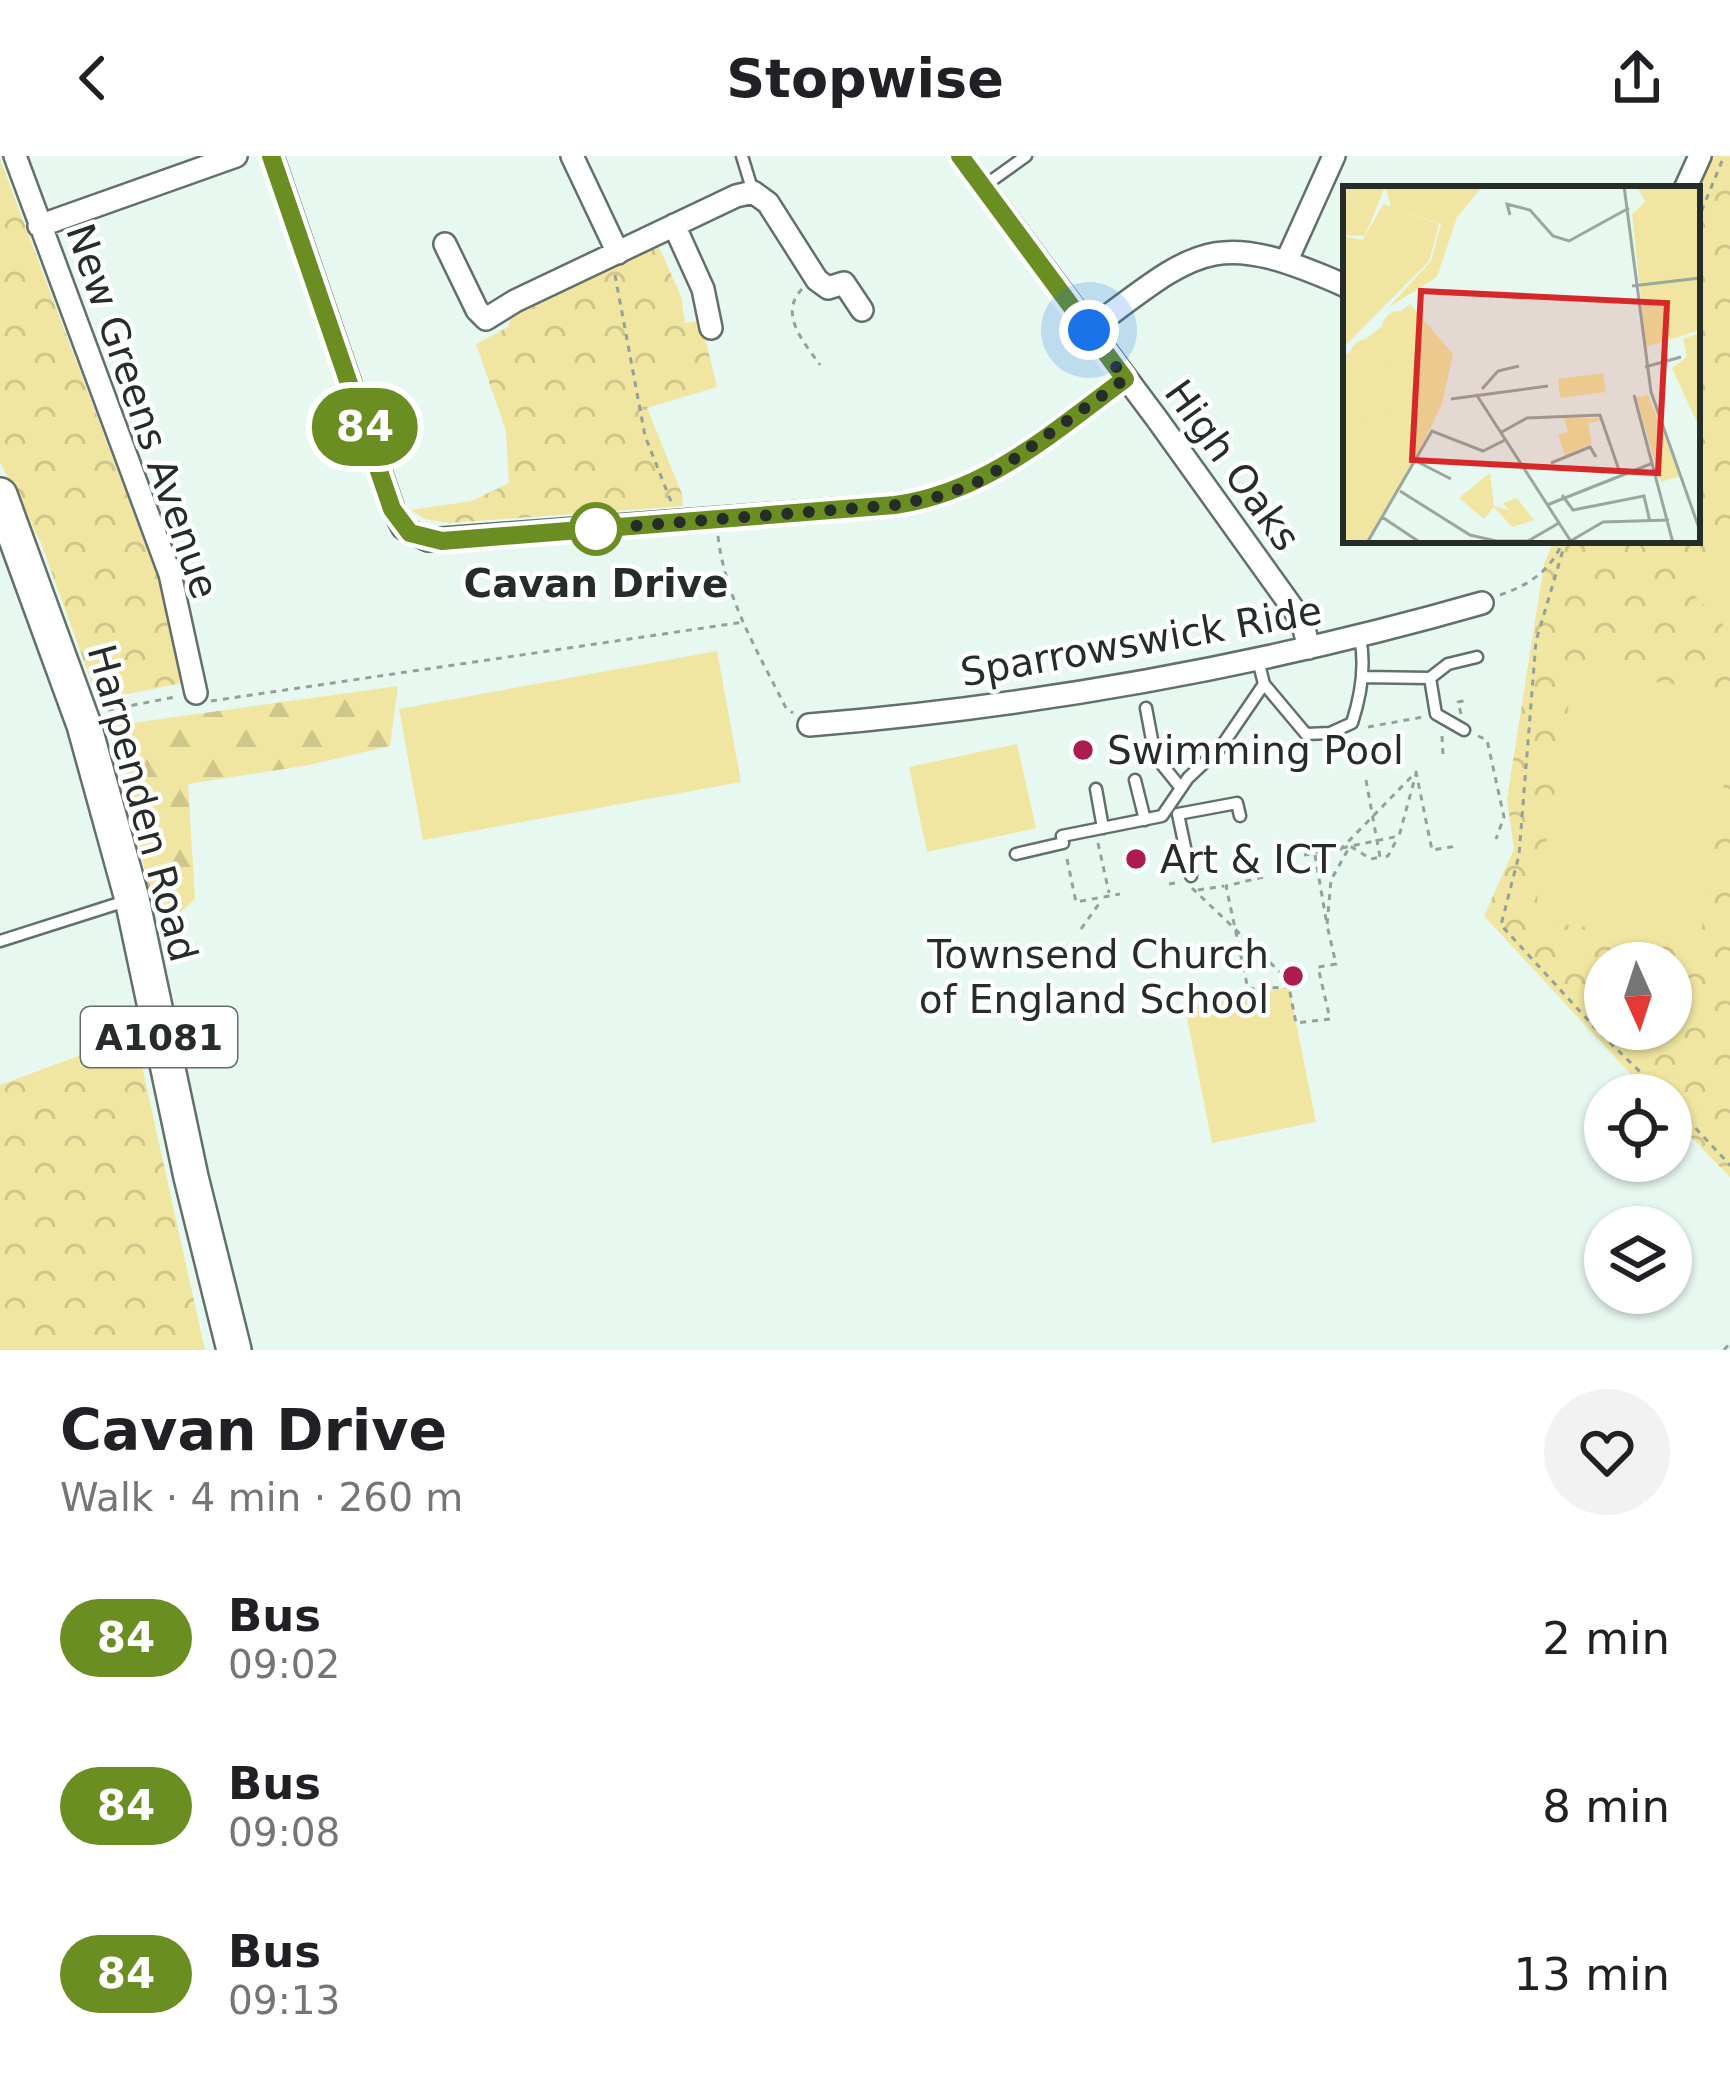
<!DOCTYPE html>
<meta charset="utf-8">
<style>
body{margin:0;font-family:"DejaVu Sans",sans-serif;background:#f2f2f2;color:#202124;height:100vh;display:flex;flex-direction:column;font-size:45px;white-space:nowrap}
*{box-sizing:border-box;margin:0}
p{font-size:39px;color:#757577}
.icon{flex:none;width:66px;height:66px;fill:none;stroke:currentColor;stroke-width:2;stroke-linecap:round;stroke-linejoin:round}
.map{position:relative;height:1194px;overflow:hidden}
.drawer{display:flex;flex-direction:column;background:#fff;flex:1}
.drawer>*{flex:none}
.badge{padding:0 24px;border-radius:39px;font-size:42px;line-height:78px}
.needle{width:78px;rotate:177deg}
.fabs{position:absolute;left:1584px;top:786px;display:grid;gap:24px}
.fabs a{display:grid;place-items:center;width:108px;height:108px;border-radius:50%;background:#fff;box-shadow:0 3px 9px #0004;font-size:60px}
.you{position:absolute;width:60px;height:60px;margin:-30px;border:9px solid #fff;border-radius:50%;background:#1a73e8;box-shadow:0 0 0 18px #1a73e833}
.map>.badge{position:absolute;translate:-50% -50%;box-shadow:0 0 0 6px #fff}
.round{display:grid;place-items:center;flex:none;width:126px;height:126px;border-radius:63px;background:#f2f2f2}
.headline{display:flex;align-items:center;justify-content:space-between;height:204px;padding:0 60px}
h1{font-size:57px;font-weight:700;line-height:90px}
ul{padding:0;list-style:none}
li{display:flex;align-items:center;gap:36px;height:168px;padding:0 60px}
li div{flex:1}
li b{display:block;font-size:45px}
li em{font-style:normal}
li .badge{min-width:132px;font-weight:700;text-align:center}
header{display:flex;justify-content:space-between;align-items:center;height:156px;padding:0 60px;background:#fff;font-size:54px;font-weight:700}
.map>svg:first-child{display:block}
</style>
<header><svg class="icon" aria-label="back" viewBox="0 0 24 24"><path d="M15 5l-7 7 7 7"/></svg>Stopwise<svg class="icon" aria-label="share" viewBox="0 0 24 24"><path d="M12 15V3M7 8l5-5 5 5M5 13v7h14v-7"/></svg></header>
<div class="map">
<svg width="1730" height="1194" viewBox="0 0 1730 1194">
<defs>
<pattern id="forest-firs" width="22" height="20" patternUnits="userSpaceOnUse" patternTransform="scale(3)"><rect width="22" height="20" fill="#f0e6a1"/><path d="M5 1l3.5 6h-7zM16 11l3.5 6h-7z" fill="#cec68b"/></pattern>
<pattern id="park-crowns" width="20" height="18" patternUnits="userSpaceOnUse" patternTransform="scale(3)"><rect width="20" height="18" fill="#f0e6a1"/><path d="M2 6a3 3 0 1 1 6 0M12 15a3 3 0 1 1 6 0" fill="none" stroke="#cec68b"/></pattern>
</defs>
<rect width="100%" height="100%" fill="#e7f8f0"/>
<path fill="url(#forest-firs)" d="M398,530L390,590L309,609L188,628L195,743L169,766L151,750L118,569Z"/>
<path fill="url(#park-crowns)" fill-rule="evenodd" d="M1709,0H1730V1021L1671,960V939H1650L1484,760L1514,693L1507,643L1544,408L1554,384H1697V33H1694ZM1605,807H1671V873H1605Z
M0,3L158,422L182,527L98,544L41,387L0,306Z
M657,87L681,140L685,167L701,165L717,231L647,252L682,338L683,350L449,367L425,363L411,354L472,345L509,327L506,275L476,188L508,171L515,152Z
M135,879L205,1194H0V929Z"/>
<path fill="#f0e6a1" d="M1730,379V476L1682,427Z
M717,495L741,626L423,684L399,553Z
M1574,516L1730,535V587L1700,784L1534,765Z
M1017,588L1036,672L927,696L909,611Z
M1289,831L1316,966L1212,987L1185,852Z"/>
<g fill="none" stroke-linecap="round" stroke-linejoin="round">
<defs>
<path id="service" d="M742,0L753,36
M984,30L1026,0
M1258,504L1264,528L1306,578L1330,577L1352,567C1361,539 1366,510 1360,482
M1362,521L1430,522
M1146,552L1155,600L1181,632
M1464,574L1436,558L1430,522L1448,508L1477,501
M1135,624L1145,664
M1096,633L1103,672
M1016,698L1063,687L1062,680L1162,660L1188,622L1221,591L1264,528
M1191,720L1178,658L1237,647L1240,660
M0,785L129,744"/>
<path id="minor" d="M15,0L170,418L196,537
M272,0L393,353L403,372L428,384L895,349C986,337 1053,275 1125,223
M572,0L618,97
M960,0L1157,263L1302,465L1309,492
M1685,33L1700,0
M674,69L703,133L711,172
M39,70L236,0
M445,88L477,154L486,163L515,145L736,40L753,36L768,47L817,124L828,132L844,127L862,154
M1287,104L1334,0
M1089,174C1199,92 1213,71 1346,130
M809,569C1037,550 1262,510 1482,447"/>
<path id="primary" d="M0,339L84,569L132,743L191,1021L234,1194"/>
</defs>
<use href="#service" stroke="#627069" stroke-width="15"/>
<use href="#minor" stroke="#627069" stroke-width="26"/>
<use href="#primary" stroke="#627069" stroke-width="38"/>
<path stroke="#94a19a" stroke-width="3" stroke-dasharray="6 6" stroke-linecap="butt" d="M1697,66L1724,0
M615,119L645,280L672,348
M802,133C778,158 804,186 820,209
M718,380C725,442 759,498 786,552L793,557
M1566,384L1536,485L1519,699L1501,769L1597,874L1664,939
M1500,439C1531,428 1550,415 1564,384
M211,545L744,466
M108,554L175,541
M1461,558L1458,546L1469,544
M1368,571L1423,561
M1442,580L1443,599
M1478,580L1487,584L1504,661L1496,683
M1232,599L1293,585
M1366,624L1380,701L1388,700L1397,683
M1098,687L1109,737
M1342,692L1399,680L1416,618
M1304,699L1341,693L1416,616L1432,694L1457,690
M1315,699L1327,769L1331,724L1350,690L1371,703L1380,701
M1067,703L1076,746L1120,738
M1263,721L1226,730L1248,833L1288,831
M1169,728L1181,726
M1192,732L1280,816L1289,831L1296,867L1330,863L1318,811L1336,808L1327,769
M1198,734L1224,730
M1081,773L1101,745
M1671,946L1730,1009
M1724,1194L1730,1187"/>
<use href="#service" stroke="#fff" stroke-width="10"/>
<use href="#minor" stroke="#fff" stroke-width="21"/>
<use href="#primary" stroke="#fff" stroke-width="33"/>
</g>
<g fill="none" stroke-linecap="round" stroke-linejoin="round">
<defs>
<path id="line" d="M271,0L392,353L410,377L442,385L895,349C987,336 1053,276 1125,223L960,0"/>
</defs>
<use href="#line" stroke="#fff" stroke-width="27"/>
<use href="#line" stroke="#6b8e23" stroke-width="18"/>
<path stroke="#262d29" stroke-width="12" stroke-dasharray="0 21.6" d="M596,373L584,374L895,349L941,340L982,324L1010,306L1125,223L1089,174"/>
</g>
<circle fill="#fff" stroke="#6b8e23" stroke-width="6" cx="596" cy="373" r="24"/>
<g fill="#ad1c50" stroke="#fff" stroke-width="4.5">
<circle cx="1083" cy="594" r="12"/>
<circle cx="1136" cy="703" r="12"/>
<circle cx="1293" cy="820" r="12"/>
</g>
<g text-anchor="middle" stroke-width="9" stroke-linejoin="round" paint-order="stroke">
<rect fill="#fff" stroke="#676c69" stroke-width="3" x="81" y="851" width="156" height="60" rx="9"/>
<g font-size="36" font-weight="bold" fill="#262d29">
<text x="159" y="894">A1081</text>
</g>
<g font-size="39" fill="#262d29" stroke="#fff">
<text transform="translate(143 255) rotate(71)" y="14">New Greens Avenue</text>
<text transform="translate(1233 309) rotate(54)" y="14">High Oaks</text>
<text transform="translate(1141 485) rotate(-10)" y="14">Sparrowswick Ride</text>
<text transform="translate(143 647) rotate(75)" y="14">Harpenden Road</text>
</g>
<g font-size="39" font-weight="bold" fill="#262d29" stroke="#fff">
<text x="596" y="441">Cavan Drive</text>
</g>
<g font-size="39" fill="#262d29" stroke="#fff" text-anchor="start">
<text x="1107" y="608">Swimming Pool</text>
<text x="1160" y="717">Art &amp; ICT</text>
<text x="1269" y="812" text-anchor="end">Townsend Church<tspan x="1269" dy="45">of England School</tspan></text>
</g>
</g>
<g transform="translate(1343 30)">
<rect width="357" height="357" fill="#e7f8f0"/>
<path d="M40,18L96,38L86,75L0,162V50L20,54ZM357,147V243L329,182L344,171L340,153Z" fill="#f0e6a1"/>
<path d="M42,0L139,1L114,31L94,91L46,121L88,75L98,38L48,21ZM27,247L66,286L23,357H0V261L9,249Z" fill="#f0e6a1"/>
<path d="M294,0H357V144L303,161L289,28L302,16ZM67,118L110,168L99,218L66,286L27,248L9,249L0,261V171ZM305,209L338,290L318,296L293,211ZM221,232H254L260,234L245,237L249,257L222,270L215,249L225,246ZM147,287L151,320L166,324L160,317L174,312L191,334L169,341L151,321L141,333L116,312Z" fill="#f0e6a1"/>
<path d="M42,0L22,50L0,49L4,2Z" fill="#f0e6a1"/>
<path d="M39 142a17 17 0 1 1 34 0a17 17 0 1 1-34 0ZM7 170a17 17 0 1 1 34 0a17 17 0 1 1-34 0ZM71 183a16 16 0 1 1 32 0a16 16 0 1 1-32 0ZM50,172L67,190L57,200L63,196L79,214L55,236L25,195ZM260,187L263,206L217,212L215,193ZM0 220a16 16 0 1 1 32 0a16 16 0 1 1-32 0ZM24 241a16 16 0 1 1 32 0a16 16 0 1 1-32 0Z" fill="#f0e6a1"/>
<path fill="none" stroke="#9aa7a0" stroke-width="3" d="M281,0L308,206L357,345M167,29L164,18L187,24L210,50L226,55L286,22M289,100L357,92M302,181L338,171M139,203L155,185L176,180M133,208L229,357M291,209L330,357M108,213L205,200M157,247L184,232L257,229L277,287M73,275L108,293M208,277L247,261L253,271M57,305L127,349L153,355H185L216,337M219,309L230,324L301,310L307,336M204,319L310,277M39,331L78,357M24,357L89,245L140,265L162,254M224,357L260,336L326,334"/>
<path fill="#d62828" fill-opacity="0.15" stroke="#d62828" stroke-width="6" d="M78,105L324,117L315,287L69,274Z"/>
<rect width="357" height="357" fill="none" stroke="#262d29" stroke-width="6"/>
</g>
</svg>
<div class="fabs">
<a><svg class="needle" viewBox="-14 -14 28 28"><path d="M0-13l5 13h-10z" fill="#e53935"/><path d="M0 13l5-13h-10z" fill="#757577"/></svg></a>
<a><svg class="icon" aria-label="locate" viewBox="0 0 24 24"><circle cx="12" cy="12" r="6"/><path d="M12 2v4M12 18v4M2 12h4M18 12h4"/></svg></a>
<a><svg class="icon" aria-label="layers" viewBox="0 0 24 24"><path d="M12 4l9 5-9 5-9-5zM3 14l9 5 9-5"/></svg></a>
</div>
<div class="you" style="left:1089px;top:174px"></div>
<b class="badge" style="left:365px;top:271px;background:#6b8e23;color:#fff">84</b>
</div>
<section class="drawer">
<div class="headline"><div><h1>Cavan Drive</h1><p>Walk · 4 min · 260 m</p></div><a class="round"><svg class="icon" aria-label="heart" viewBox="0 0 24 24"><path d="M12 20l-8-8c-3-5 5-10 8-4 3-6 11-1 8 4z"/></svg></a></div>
<ul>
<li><span class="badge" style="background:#6b8e23;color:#fff">84</span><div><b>Bus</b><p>09:02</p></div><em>2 min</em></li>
<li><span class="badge" style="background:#6b8e23;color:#fff">84</span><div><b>Bus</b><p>09:08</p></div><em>8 min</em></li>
<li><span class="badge" style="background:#6b8e23;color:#fff">84</span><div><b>Bus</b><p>09:13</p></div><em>13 min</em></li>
</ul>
</section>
